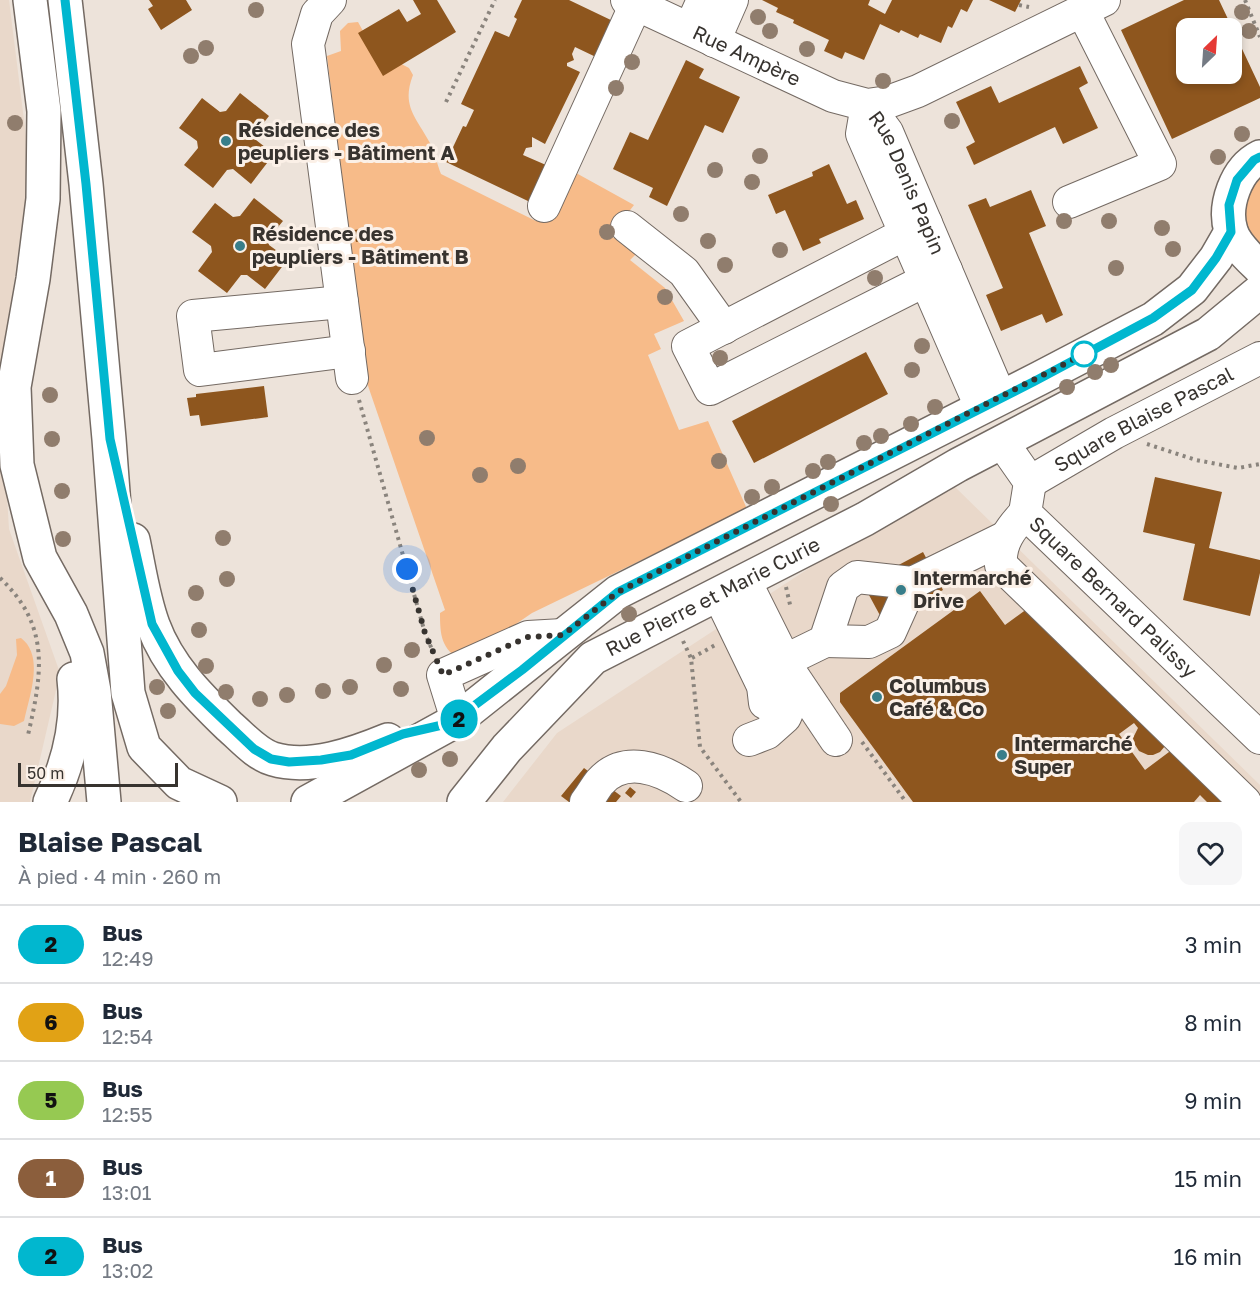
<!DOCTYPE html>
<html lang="fr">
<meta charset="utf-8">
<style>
body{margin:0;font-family:"Golos Text",sans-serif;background:#f6f6f7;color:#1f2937;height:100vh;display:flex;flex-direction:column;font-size:22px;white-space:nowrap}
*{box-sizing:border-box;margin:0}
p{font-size:20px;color:#747a83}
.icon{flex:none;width:33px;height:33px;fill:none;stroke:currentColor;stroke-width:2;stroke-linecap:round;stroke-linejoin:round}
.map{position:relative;height:802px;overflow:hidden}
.side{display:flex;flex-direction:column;background:#fff;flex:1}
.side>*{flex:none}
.badge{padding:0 12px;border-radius:20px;font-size:21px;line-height:39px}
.needle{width:39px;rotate:25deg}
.tools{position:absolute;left:1176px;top:18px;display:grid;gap:12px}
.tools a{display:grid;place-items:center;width:66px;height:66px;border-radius:12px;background:#fff;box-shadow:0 3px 9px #0003;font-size:30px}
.scale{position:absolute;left:18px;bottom:15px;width:160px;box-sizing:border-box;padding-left:6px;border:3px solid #37332f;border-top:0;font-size:16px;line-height:21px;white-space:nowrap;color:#37332f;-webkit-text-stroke:4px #fbf0e7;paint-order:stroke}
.you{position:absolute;width:30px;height:30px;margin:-15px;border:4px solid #fff;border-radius:50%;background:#1a73e8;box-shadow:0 0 0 9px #1a73e833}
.map>.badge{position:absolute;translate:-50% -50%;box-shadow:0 0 0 3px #fff}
.round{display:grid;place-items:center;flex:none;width:63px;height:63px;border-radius:12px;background:#f6f6f7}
.overview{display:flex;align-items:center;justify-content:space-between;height:102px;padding:0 18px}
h1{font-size:28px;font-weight:700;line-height:45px}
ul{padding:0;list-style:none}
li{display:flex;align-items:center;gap:18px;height:78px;padding:0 18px;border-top:2px solid #e0e1e3}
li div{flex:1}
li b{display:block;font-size:22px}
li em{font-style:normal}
li .badge{min-width:66px;font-weight:700;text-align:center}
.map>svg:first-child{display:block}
</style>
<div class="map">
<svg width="1260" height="802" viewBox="0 0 1260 802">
<rect width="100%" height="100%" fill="#ede3da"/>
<path fill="#e9d8ca" d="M0,0H9L30,168L0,381L9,529L60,673L30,802H0Z
M954,486L1260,785V802H503L557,733L863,533L944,489L948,492Z"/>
<path fill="#f7bb89" d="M358,22L373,49L409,68L413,75C401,106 416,117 430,143C435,153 437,164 441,174L536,221L558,163L634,205L610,236L640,250L630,260L665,288L684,321L654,334L661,349L648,355L679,430L708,421L747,509L532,613L462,661C441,649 440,635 440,613L445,610L366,380L327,56L341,51L340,31L348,23Z
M1260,169V259L1246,242L1240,204Z
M21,638C45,656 29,697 24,721L14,726L0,724V694L6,686L17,655L16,639Z"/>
<path fill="#8e561e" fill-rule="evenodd" d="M149,0H186L192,10L161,30L148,9L153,6Z
M413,0H437L456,32L383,76L358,33L399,9L407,22L421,14Z
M522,0H569L615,22L598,58L575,47L572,54L574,60L567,63V66L580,72L545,144L532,137V147L526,148L523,155L546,165L530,202L446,162L463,126L466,127L474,110L461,104L495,31L509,37L517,19L514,17Z
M762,0H870L868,5L885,14L892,0H973L967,12L961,9L952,28L948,26L941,43L920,34L918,38L901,30L899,33L880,24L864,60L845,52L842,59L824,51L829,40L793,23L794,20L776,12L778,8Z
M989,0H1021L1015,12Z
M1184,0H1219L1260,87V98L1172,139L1121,30ZM1186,28H1232V74H1186Z
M686,60L704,69L699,78L740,97L723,133L705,125L667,206L649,197L653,188L613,169L630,132L648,140Z
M1080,66L1088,83L1079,88L1098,128L1063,144L1055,127L974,165L966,147L975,142L956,102L991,86L999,103Z
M240,93L269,116L255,134L256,140L274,154L251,184L233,169L227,170L213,188L184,165L198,148L197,141L179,128L202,98L220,112L226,111Z
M829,164L847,204L856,200L864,219L819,239L821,243L803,251L785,210L776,214L768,195L813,176L812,172Z
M1031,190L1046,226L1029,233L1063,315L1046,323L1042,314L1001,331L986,295L1003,288L968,205L986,198L990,207Z
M254,198L283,221L268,239L269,245L288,259L265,289L247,275H241L227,293L198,271L212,252L211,246L192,232L215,203L233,217L240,216Z
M361,229L363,241L356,242L354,230Z
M866,352L888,394L754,463L732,421Z
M264,386L268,417L201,426L199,415L190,416L187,398L196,397V394Z
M1155,477L1222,492L1209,548L1260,560V573L1250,616L1183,600L1195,544L1143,532Z
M923,552L943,590L883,621L863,584Z
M980,591L1005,625L1031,606L1165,746L1160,752L1153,755H1148L1139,751L1134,743L1133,738L1138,728L1134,723L1119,734L1145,770L1177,746L1236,802H1207L1200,795L1194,802H913L840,702V693Z
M584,768L621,796L616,802H569L561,796Z
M630,787L636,792L631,798L625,793Z"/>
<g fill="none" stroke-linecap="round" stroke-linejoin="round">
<defs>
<g id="minor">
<path d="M330,0L317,14L308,44L352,378"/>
<path id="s1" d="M627,0L833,96L867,105L888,102L918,91L1104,0"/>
<path d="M690,29L703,0"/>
<path d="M714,41L732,0"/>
<path d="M867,105L862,134L981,407"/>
<path id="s2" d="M867,105L887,132L995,385"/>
<path d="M1069,202L1160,164L1082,10"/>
<path d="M544,206L636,4"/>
<path d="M926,223L688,346L710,389L946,270"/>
<path d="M627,227L684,272L724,328"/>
<path d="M342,302L193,316L200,370L349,351"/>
<path id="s3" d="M1002,442L1030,482L1025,513L1260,738"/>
<path id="s4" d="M1030,482L1114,433L1260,358"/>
<path d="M1025,513C1011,528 999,543 1001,565L1245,802"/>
<path d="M745,581L791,673L794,696L785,717L767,733L749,740"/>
<path d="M719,595L763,686L765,703"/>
<path d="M825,641L869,642L890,632L912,583"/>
<path d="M791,673L836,740"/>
<path d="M763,686L786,660L825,641L843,587L857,577L912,583L1006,537"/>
<path d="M457,720L443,675L528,637L563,635"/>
<path d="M586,802C591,796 595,788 600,782C624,755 660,768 686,786"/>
</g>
<g id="major">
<path d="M30,0L44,111L43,199L33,279L14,387L17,465L40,558L71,614L87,653L94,691L104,802"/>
<path d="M65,0L86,184L109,439L128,693L144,747L179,783L220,802"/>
<path d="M1260,157C1236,169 1223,206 1231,231C1235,245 1250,258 1260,268"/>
<path d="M133,540C139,568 143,598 153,625C168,666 198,696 229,726C242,737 256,754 273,759C310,770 354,754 388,740"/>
<path d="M50,802C69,763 79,722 74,679"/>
<path d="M308,802L457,720L618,592L1040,378L1153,319L1192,289L1216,258L1231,232"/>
<path id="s5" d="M464,802L507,748L593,658L865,519L958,465L1208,334L1260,291"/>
</g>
</defs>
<use href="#minor" stroke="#746a63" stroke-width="34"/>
<use href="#major" stroke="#746a63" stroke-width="36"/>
<path stroke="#8a847d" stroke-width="4" stroke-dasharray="3 4.5" stroke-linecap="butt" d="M1245,0L1260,37
M1019,5L1029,7
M446,102L495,0
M359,400L425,633L433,652
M1147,444L1196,460L1238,468L1260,464
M0,578C51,626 42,674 28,735
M786,587L791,609
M683,641L691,658L700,747L741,802
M692,658L717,644
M862,742L906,802"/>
<use href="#minor" stroke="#fff" stroke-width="32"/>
<use href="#major" stroke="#fff" stroke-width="33"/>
</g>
<g fill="#907d6d">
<circle cx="256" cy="10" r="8"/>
<circle cx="1242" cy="12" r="8"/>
<circle cx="758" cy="17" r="8"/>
<circle cx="770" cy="31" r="8"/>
<circle cx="1249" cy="31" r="8"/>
<circle cx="206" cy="48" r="8"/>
<circle cx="807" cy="49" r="8"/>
<circle cx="191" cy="56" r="8"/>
<circle cx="632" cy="62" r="8"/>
<circle cx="883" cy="81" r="8"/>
<circle cx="616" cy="88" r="8"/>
<circle cx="952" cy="121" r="8"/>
<circle cx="15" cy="123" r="8"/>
<circle cx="1242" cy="134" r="8"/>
<circle cx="760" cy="156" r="8"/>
<circle cx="1218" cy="157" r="8"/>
<circle cx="715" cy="170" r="8"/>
<circle cx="752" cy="182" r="8"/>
<circle cx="681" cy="214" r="8"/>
<circle cx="1064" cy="221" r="8"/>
<circle cx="1109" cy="221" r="8"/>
<circle cx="1162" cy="228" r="8"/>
<circle cx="607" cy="232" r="8"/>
<circle cx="708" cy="241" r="8"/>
<circle cx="1173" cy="249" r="8"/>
<circle cx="780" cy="250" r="8"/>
<circle cx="725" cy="265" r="8"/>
<circle cx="1116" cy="268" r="8"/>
<circle cx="875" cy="278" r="8"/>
<circle cx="665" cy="297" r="8"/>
<circle cx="922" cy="346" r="8"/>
<circle cx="720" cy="358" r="8"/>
<circle cx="1111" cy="365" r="8"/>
<circle cx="912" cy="370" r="8"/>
<circle cx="1095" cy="372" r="8"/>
<circle cx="1067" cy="387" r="8"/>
<circle cx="50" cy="395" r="8"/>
<circle cx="935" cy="407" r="8"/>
<circle cx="911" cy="424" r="8"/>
<circle cx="881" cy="436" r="8"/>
<circle cx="427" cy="438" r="8"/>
<circle cx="52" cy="439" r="8"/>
<circle cx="864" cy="443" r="8"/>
<circle cx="719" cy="461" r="8"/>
<circle cx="828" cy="462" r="8"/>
<circle cx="518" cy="466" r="8"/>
<circle cx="813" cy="471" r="8"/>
<circle cx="480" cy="475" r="8"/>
<circle cx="772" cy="487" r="8"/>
<circle cx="62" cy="491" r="8"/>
<circle cx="752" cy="497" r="8"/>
<circle cx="831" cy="504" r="8"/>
<circle cx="223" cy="538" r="8"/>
<circle cx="63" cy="539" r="8"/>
<circle cx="227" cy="579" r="8"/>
<circle cx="196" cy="593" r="8"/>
<circle cx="629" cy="614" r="8"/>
<circle cx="199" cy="630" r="8"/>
<circle cx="412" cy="650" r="8"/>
<circle cx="384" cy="665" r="8"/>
<circle cx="206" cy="666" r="8"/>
<circle cx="157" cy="687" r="8"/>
<circle cx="350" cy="687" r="8"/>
<circle cx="401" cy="689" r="8"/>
<circle cx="323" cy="691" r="8"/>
<circle cx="226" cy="692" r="8"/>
<circle cx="287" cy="695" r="8"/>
<circle cx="260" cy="699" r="8"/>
<circle cx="168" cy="711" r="8"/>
<circle cx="450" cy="759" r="8"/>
<circle cx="419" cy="770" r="8"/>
</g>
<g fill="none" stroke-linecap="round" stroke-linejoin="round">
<defs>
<path id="line" d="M65,0L86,184L110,439L152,624L178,671L195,693L254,749L271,759L289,762L321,760L351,755L403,734L451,723L522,670L618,592L1035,381L1153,318L1192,290L1216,258L1231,232L1229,205L1237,180L1254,160L1260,157"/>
</defs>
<use href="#line" stroke="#fff" stroke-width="14"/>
<use href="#line" stroke="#01b7cf" stroke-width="9"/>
<path stroke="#37332f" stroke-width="6" stroke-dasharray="0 10.8" d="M407,569L425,633L443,675L528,637L563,635L618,592L1092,350L1084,354"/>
</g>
<g fill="#387e8a" stroke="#fbf0e7" stroke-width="2">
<circle cx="226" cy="141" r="6"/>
<circle cx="240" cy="246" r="6"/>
<circle cx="901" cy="590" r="6"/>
<circle cx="877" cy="697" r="6"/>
<circle cx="1002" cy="755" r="6"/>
</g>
<circle fill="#fff" stroke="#01b7cf" stroke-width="3" cx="1084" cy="354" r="12"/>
<g text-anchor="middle" stroke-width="6" stroke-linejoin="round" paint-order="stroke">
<g font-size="20" fill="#37332f" stroke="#fbf0e7">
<text dy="7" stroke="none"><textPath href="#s1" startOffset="132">Rue Ampère</textPath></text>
<text dy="7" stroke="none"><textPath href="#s2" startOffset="88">Rue Denis Papin</textPath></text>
<text dy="7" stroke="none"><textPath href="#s4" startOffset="130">Square Blaise Pascal</textPath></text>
<text dy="7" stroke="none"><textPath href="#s5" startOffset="328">Rue Pierre et Marie Curie</textPath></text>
<text dy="7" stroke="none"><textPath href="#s3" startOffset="202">Square Bernard Palissy</textPath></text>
</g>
<g font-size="20" font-weight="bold" fill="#37332f" stroke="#fbf0e7" text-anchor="start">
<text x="238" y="137">Résidence des<tspan x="238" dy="23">peupliers - Bâtiment A</tspan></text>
<text x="252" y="241">Résidence des<tspan x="252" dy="23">peupliers - Bâtiment B</tspan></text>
<text x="913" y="585">Intermarché<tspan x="913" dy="23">Drive</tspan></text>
<text x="889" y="693">Columbus<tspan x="889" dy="23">Café &amp; Co</tspan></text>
<text x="1014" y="751">Intermarché<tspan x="1014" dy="23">Super</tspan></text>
</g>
</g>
</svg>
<div class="tools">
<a><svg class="needle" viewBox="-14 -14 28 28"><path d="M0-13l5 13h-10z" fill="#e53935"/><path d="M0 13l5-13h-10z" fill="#747a83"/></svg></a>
</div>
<div class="scale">50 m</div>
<div class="you" style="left:407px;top:569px"></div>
<b class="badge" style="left:459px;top:719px;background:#01b7cf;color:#111">2</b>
</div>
<section class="side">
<div class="overview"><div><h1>Blaise Pascal</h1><p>À pied · 4 min · 260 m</p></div><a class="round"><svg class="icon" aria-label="heart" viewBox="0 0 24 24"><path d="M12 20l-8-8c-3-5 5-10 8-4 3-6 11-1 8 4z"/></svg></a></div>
<ul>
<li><span class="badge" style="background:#01b7cf;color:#111">2</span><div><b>Bus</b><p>12:49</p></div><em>3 min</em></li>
<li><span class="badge" style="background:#e1a215;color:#111">6</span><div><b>Bus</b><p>12:54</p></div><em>8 min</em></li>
<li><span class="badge" style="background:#96c952;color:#111">5</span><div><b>Bus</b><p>12:55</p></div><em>9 min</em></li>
<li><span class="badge" style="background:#8b5e3c;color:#fff">1</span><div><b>Bus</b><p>13:01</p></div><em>15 min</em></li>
<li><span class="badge" style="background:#01b7cf;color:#111">2</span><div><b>Bus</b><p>13:02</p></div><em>16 min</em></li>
</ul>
</section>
